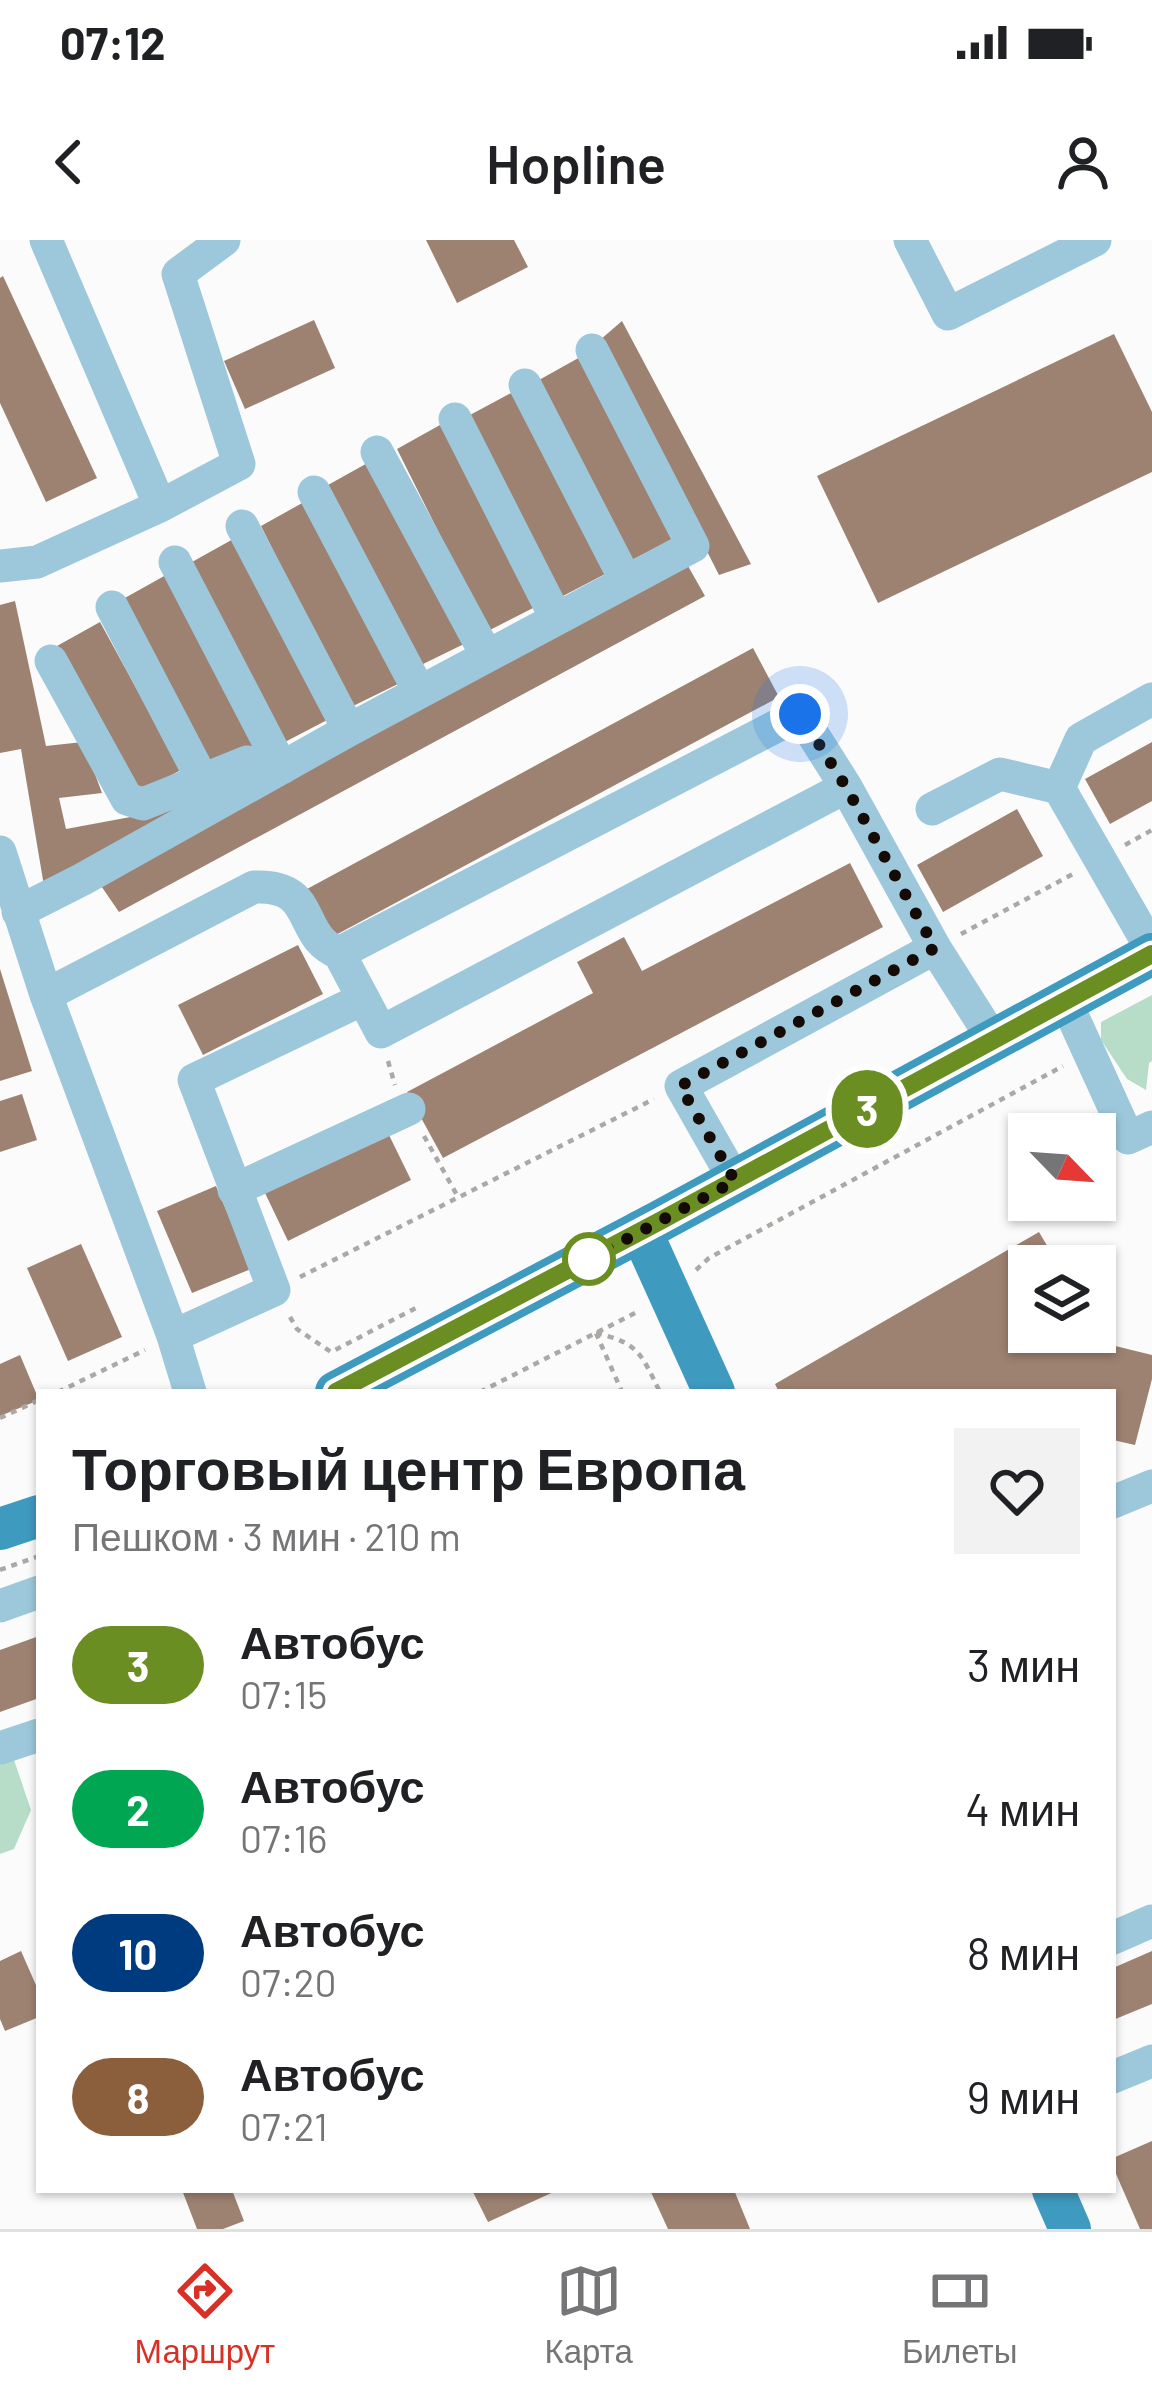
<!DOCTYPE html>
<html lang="ru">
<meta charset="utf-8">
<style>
body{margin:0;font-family:Barlow,sans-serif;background:#f2f2f2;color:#202124;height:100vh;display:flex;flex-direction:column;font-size:45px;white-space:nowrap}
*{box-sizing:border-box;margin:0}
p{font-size:39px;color:#757577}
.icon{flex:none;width:66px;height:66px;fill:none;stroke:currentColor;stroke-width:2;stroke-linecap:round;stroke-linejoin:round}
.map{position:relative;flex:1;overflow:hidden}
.details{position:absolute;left:36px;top:1149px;width:1080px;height:804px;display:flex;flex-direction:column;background:#fff;border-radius:0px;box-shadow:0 3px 9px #0004}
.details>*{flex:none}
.badge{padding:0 24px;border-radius:39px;font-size:42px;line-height:78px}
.needle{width:78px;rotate:115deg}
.tools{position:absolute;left:1008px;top:873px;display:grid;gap:24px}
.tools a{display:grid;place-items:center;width:108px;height:108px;border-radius:0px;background:#fff;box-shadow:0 3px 9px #0004;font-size:60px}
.you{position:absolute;width:60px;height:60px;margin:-30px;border:9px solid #fff;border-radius:50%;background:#1a73e8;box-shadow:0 0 0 18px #1a73e833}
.map>.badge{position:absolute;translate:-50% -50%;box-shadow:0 0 0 6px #fff}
.round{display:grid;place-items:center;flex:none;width:126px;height:126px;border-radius:0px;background:#f2f2f2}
.overview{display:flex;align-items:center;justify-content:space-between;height:204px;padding:0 36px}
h1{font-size:57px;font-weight:600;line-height:90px}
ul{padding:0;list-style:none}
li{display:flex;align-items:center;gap:36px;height:144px;padding:0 36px}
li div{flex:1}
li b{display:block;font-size:45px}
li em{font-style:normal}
li .badge{min-width:132px;font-weight:700;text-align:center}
.status{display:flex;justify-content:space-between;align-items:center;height:84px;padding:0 60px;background:#fff;direction:ltr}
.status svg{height:33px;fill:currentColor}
header{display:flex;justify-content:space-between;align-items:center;height:156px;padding:0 36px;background:#fff;font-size:54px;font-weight:600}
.tabs{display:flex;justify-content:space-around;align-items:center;height:168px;border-top:3px solid #e0e0e0;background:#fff;font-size:33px;color:#757577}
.tabs a{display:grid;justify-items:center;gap:6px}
.tabs .on{color:#d93025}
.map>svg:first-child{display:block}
</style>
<div class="status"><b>07:12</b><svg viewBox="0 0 49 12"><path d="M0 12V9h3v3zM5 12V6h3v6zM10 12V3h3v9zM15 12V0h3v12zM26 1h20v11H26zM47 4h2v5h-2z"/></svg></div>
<header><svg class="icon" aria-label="back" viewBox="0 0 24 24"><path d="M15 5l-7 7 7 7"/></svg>Hopline<svg class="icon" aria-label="person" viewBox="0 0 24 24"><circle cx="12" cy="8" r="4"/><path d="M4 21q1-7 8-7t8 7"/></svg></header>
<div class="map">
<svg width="1152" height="1989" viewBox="0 0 1152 1989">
<rect width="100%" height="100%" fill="#fbfbfb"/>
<path fill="#b7dcc8" d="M1152,755V821L1149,823L1146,850L1127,839L1101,800V782Z
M13,1517L31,1570L14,1609L0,1614V1522Z"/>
<path fill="#9d8271" d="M426,0H514L528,27L457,63Z
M3,36L97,238L46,262L0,163V38Z
M314,80L335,128L245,169L224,121Z
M622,81L751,324L719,335L600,100Z
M1114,94L1152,172V232L878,363L817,236Z
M582,116L678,296L630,321L539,140Z
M513,152L609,332L561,357L470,175Z
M440,185L537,366L488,391L397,209Z
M371,221L468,402L419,426L328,245Z
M304,262L400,443L351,467L261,286Z
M235,298L331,478L283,503L192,322Z
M688,326L705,356L119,672L97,640Z
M166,335L257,505L208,530L123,359Z
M15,361L46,506L83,502L102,553L59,558L66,589L152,573L217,557L44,646L21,509L0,513V365Z
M100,382L181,530L136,554L57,406Z
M753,408L779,457L332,697L307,649Z
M1152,502V561L1110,584L1085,539Z
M1017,569L1043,616L943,672L917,625Z
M850,623L883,687L443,918L407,852L593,753L577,722L624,697L642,731Z
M298,705L323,754L203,815L178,765Z
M0,729L32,831L0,841Z
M22,854L37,900L0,912V861Z
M388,893L411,940L288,1001L265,953Z
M216,946L251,1029L192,1053L157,971Z
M1039,992L1059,1026H1029V1092H1077L1083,1102L1098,1105L1099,1102L1152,1115V1139L1135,1205L1113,1200V1152H779L775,1144Z
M81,1004L122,1097L68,1121L27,1028Z
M20,1115L39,1160L0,1176V1124Z
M39,1396V1458L0,1472V1410Z
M21,1711L39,1752V1777L5,1791L0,1779V1721Z
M1152,1711V1764L1113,1780V1728Z
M1152,1901V1989H1140L1113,1927V1918Z
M182,1950H232L244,1981L223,1989H197Z
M472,1950H558L488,1982Z
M650,1950H734L750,1989H668Z"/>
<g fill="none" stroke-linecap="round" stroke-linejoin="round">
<path stroke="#aba8a6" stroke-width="4.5" stroke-dasharray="6 6" stroke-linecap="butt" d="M1125,605L1152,590
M961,694L1073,634
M388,821L395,845
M424,896L458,957
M696,1030L709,1018L1063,826
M300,1037L654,859
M290,1077L297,1089L331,1112L416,1068
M596,1093C639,1103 641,1114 660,1152
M596,1093L622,1152
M58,1152L145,1110
M480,1152L639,1071
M0,1178L39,1160
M0,1330L39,1316"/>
<path stroke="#9dc8dc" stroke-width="33" d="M46,0L160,266
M910,0L948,74L1095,0
M525,145L626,341
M455,179L556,378
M377,212L487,416
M314,252L419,451
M242,286L349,490
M0,326L37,322L160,266L239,224L178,34L224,0
M112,367L203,541
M51,421L127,559L143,564L247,522L282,528L175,322
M1152,459L1081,499L1059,548L1152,710
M846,547L381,792L339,713L800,474L846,547L935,708L994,801
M932,569L1000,534L1059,548
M0,612L46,755L173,1096L190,1152
M18,672L83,639L349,490L693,306L592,110
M46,755L254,647C319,644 295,696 339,713
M1066,762L1128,898L1152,887
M735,941L681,846L935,708
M234,950L409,869
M173,1096L274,1050L194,840L363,759
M1113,1262L1152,1246
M0,1366L39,1352
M0,1508L39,1495
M1113,1698L1152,1681
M1113,1837L1152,1821"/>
<path stroke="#3f9ac0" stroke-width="42" d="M641,991L714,1152
M336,1152L660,981L1152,714
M0,1289L39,1276
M1053,1950L1070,1989"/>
</g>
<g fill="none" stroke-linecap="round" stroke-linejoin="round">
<defs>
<path id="line" d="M336,1152L660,981L1152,714"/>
</defs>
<use href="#line" stroke="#fff" stroke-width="27"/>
<use href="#line" stroke="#6b8e23" stroke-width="18"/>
<path stroke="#140a06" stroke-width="12" stroke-dasharray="0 21.6" d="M589,1019L735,941L680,846L935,708L846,547L800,474"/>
</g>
<circle fill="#fff" stroke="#6b8e23" stroke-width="6" cx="589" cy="1019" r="24"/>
</svg>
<div class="tools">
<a><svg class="needle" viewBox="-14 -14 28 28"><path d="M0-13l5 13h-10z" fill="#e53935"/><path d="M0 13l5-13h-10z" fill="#757577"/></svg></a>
<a><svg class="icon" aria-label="layers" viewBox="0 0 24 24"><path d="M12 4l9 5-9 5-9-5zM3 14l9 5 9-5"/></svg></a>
</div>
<div class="you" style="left:800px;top:474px"></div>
<b class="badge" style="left:867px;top:869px;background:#6b8e23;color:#fff">3</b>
<section class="details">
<div class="overview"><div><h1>Торговый центр Европа</h1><p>Пешком · 3 мин · 210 m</p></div><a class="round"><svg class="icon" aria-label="heart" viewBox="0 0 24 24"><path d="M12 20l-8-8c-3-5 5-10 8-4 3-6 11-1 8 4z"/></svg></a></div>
<ul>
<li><span class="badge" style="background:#6b8e23;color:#fff">3</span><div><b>Автобус</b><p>07:15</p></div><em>3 мин</em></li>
<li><span class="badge" style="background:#00a651;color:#fff">2</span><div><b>Автобус</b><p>07:16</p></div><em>4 мин</em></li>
<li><span class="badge" style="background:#003b80;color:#fff">10</span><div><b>Автобус</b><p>07:20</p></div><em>8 мин</em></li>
<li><span class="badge" style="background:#8b5e3c;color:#fff">8</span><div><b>Автобус</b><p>07:21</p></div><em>9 мин</em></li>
</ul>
</section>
</div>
<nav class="tabs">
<a class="on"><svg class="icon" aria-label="directions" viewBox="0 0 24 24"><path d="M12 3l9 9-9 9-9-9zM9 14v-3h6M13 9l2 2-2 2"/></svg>Маршрут</a>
<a><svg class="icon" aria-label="map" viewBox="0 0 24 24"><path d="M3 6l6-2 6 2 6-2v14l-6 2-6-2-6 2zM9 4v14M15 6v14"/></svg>Карта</a>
<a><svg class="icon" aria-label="tickets" viewBox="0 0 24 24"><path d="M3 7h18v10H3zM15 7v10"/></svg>Билеты</a>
</nav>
